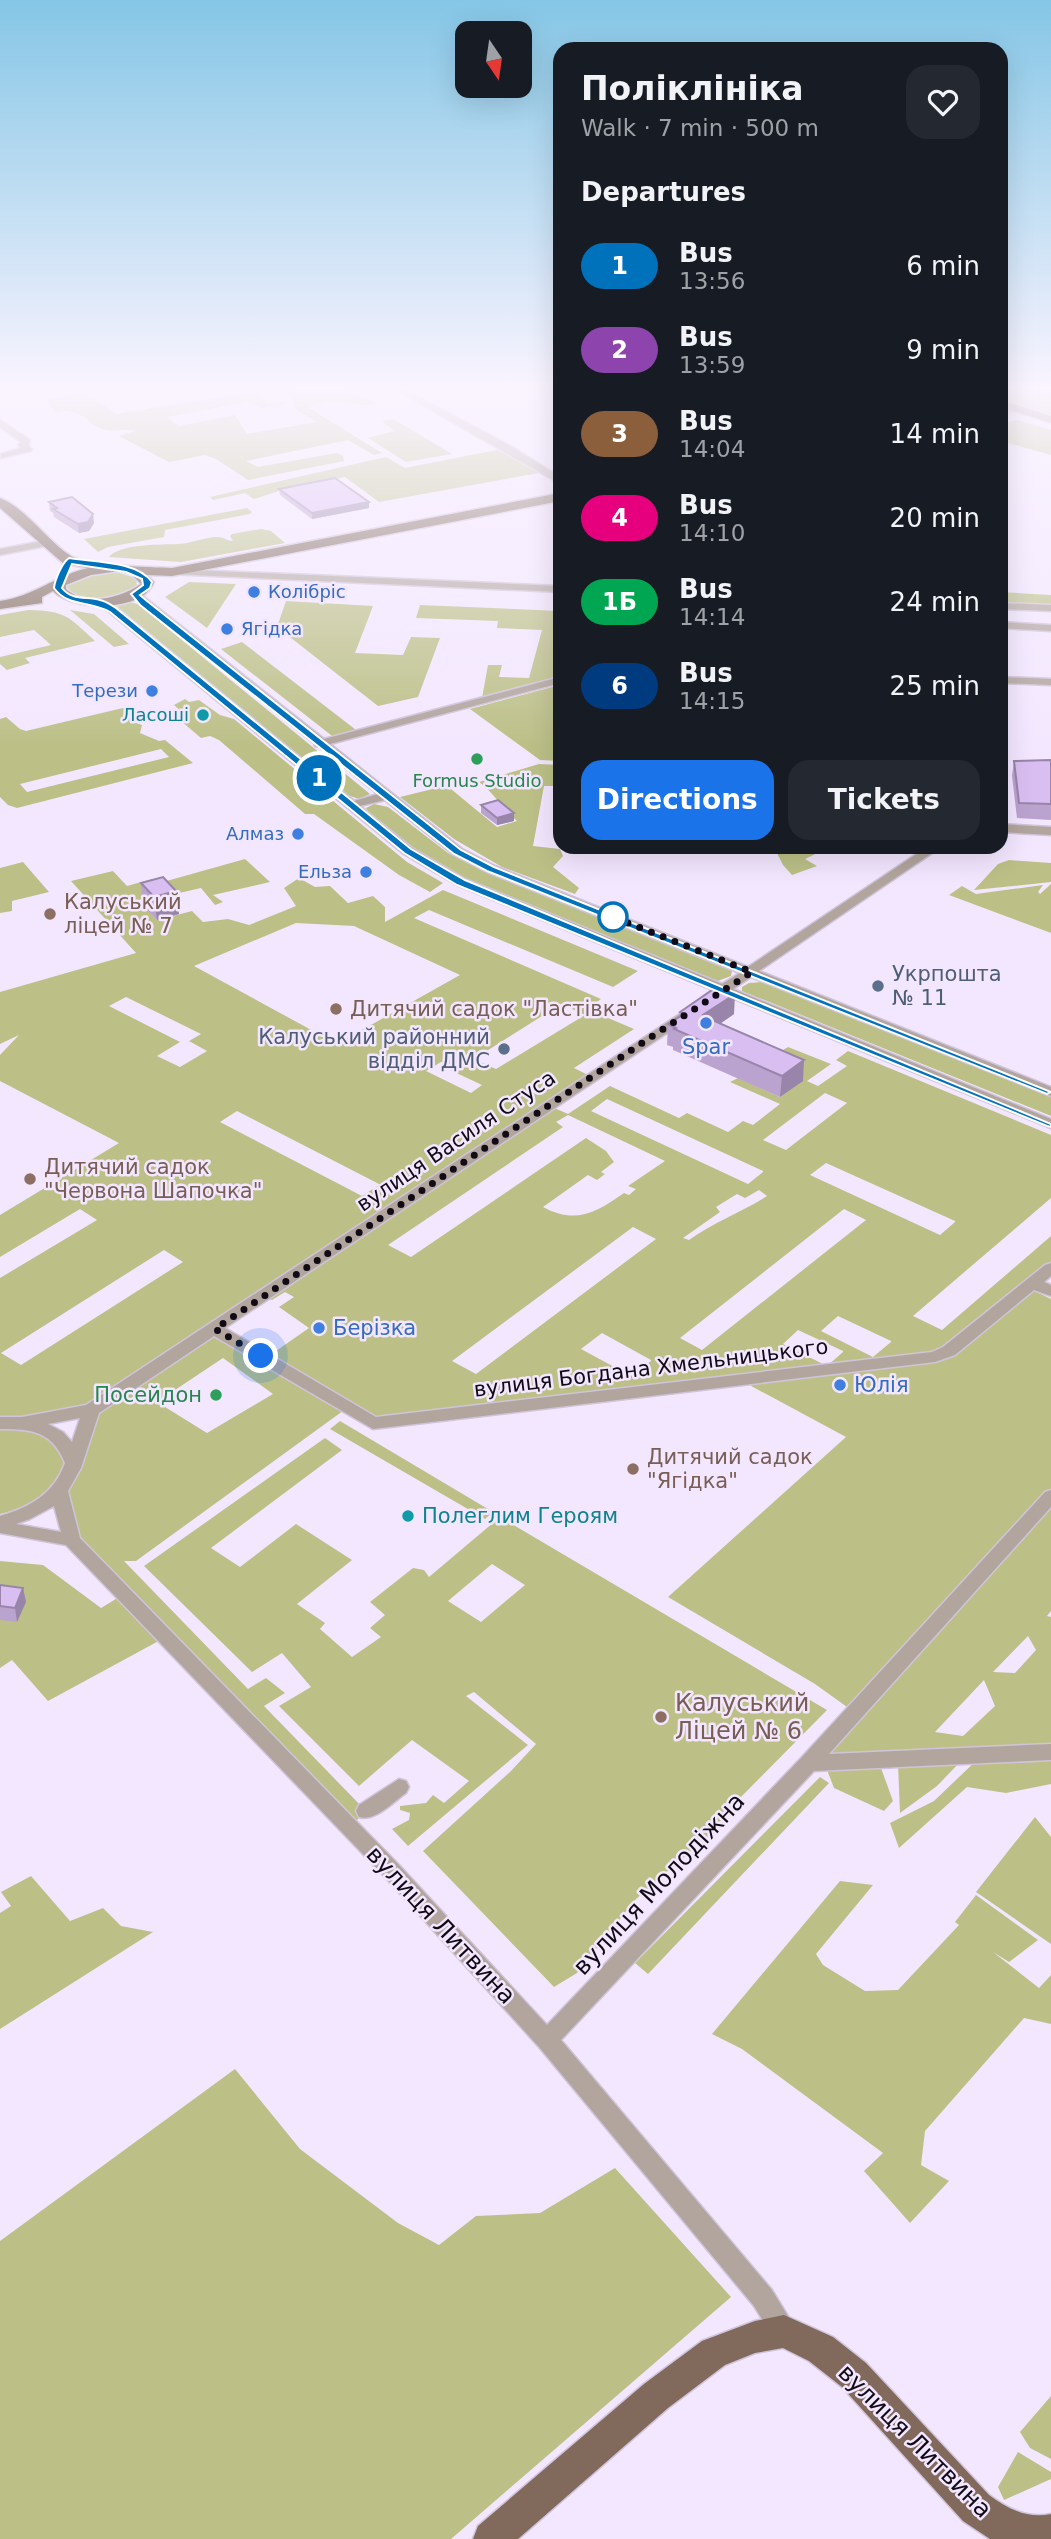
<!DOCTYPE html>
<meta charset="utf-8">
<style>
body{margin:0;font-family:"DejaVu Sans",sans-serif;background:#242831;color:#f1f3f6;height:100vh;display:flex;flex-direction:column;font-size:26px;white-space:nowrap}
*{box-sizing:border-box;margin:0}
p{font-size:23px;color:#9ea1a6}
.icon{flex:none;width:38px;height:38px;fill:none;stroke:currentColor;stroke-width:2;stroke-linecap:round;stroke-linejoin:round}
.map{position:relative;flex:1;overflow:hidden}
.sheet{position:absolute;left:553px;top:42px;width:455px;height:812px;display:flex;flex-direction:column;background:#171b24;border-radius:21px;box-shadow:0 7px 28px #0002}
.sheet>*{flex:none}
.badge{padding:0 14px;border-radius:23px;font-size:24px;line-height:46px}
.needle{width:46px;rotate:167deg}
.buttons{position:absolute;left:455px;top:21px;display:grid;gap:14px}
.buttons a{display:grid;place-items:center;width:77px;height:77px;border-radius:14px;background:#171b24;box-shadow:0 7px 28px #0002;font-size:35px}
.you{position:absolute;width:35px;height:35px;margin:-18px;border:5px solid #fff;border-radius:50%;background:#1a73e8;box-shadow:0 0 0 10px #1a73e833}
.map>.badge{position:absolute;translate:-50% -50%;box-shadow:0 0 0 4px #fff}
h2{padding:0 28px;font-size:26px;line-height:63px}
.round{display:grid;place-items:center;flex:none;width:74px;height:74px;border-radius:21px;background:#242831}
.headline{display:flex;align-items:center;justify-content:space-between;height:119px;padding:0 28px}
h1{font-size:33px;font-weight:700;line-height:52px}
.cta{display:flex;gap:14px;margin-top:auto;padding:14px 28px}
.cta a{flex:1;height:80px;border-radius:21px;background:#1a73e8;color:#fff;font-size:28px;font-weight:700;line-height:80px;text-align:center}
.cta a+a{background:#242831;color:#f1f3f6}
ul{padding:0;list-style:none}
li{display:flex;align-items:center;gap:21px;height:84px;padding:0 28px}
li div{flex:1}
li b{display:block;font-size:26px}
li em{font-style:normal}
li .badge{min-width:77px;font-weight:700;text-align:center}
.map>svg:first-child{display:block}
</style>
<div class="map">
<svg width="1051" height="2539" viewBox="0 0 1051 2539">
<rect width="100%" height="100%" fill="#f3e7ff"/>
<path fill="#bcc087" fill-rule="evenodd" d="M257,391L268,403L284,401V405L262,408L248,402L167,417L179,426L235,415L247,434L317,422L295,409L290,391H349L377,404C353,409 330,394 309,408L382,453L374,455L348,440L246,461L258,467L337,453L343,456L344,461L248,480L216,459L205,455L169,462L119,436L135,431C125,428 116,432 107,430C85,426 87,407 56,412L46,400L84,392L116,414Z
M1001,391H1051V415L1001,398Z
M393,419L452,454L406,462L368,438L394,431L382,421Z
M1018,420L1051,430V455L1001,441V423Z
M502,449L539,473L379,502L345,477L279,491L254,499L245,493L213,500L210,497L386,457L405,468Z
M247,508L252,512L250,514L165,530L164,537L108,547L98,552L84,539Z
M261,529L271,531L285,543L181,562L109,557C120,543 162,545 179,544C192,543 205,537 218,537C224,537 227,541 233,541L230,536L232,534Z
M113,571L136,578L137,586C122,600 80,606 67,587C76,572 97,573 113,571Z
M189,582L236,584L207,628L165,597Z
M1001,592L1051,595V607L1001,605Z
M286,601L373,606L355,653L403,655L411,637L440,638L418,697L378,706L277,627Z
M129,602L138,604L370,794L359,799L347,795L119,609L118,606Z
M420,605L560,611V676L482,698L488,665H502L499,677L529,678L542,630L497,628L498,621L416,618Z
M28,610C66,611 68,616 95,641L25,658L30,663L7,670L0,664V657L51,645L34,630L0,637V615Z
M70,610L94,614L129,644L114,647Z
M242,642L360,733L336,739L221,649Z
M560,685V761L540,760L470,709Z
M185,699L189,702L199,700L220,715L234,719L407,862L443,883L430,892L399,875L314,814H305L219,740L210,736L201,738L174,715L183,713L174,705Z
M127,707L138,717L130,721L142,725L140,733L159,741L165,740L193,763L17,808L8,805L0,797V719L6,717L20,729L26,731ZM161,749L169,757L27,792L20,784Z
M539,764L560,765V786H544L533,846L560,849L563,856L553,867L579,888L575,894L502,867L454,839L400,797L453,784L455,787L451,789L497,827L517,821C502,808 494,793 479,782Z
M374,804L388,807L448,853L485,871L732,971L731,976L715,982L468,881L413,849L368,812L366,808Z
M774,847H846L837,853L826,849L805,859L817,866L792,875L783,865Z
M245,859L270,882L213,895L223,902L215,905L201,888L175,894L163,882Z
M1009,860L1051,863V882L974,890L998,864Z
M23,862L49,892L12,901V911L0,913V868Z
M113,871L127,886L152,879L166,895L138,900L157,920L192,911L203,922L228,919L249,925L296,906L284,888L299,878L315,887L330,886L348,903L373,896L385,907V922L443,890L638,971L613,987L429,910L414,918L601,999L587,1009L634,1029L574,1068L592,1077L550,1106L568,1114L610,1086L679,1118L687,1113L728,1132L743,1121L753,1125L780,1104L730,1082L738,1078L780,1097L802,1081L771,1057L788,1047L831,1064L807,1081L818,1086L847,1066L836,1060L848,1051L1051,1135V1198L913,1316L942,1330L1051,1236V1266L1026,1287L1051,1299V1611L1047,1616L1051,1617V1749L809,1763L854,1712L815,1684L668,1597L846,1437L753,1387L744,1380L373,1423L347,1408L136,1561H124L248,1689L266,1678L285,1693L264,1706L366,1811L350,1827L166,1637L48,1701L12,1660L0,1668V1561L43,1565L101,1608L124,1594L72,1540L60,1493L90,1410L0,1423V1278L97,1220L80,1209L0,1257V1215L119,1143L0,1081V1055L19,1035L0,1044V992L136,953L71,881ZM296,923L354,926L460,975L337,1044L194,966ZM126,997L201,1034L189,1041L207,1051L180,1067L157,1056L180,1042L109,1006ZM561,1004L585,1015L496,1069L474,1059ZM441,1062L453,1067L450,1070L482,1085L471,1093L426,1071ZM825,1093L847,1103L786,1150L763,1140ZM607,1099L763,1171V1172L748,1184L591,1111ZM237,1111L379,1184V1185L362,1196L220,1122ZM568,1115L665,1161L628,1186L636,1189L629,1195L624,1193C597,1212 576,1225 543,1207L588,1175L597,1180L605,1174L601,1172L614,1162L606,1151L586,1138L411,1257L388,1245L563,1127L556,1122ZM826,1163L955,1221V1222L940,1235L810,1175ZM759,1190L767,1196C742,1212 712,1223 689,1240L683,1238L720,1212L716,1207L737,1194L745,1198ZM844,1209L866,1220L702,1350L680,1338ZM633,1227L656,1239L476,1374L452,1361ZM164,1250L183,1262L21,1365L1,1353ZM285,1292L294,1297L279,1307L309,1328L276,1351L273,1349L261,1356L221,1325L264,1297L272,1300ZM838,1316L891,1341V1342L873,1357L821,1331ZM798,1330L843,1351V1352L827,1366L783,1344ZM602,1333L651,1360V1361L631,1376L581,1349ZM223,1358L273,1394L207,1433L157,1402ZM1028,1636L1036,1650L1015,1673L993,1672ZM984,1680L995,1706L963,1736L935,1732Z
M1051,884V933L949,895L962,886L976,894L1043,885L1038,892L1040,894Z
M762,982L1051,1096V1116L742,991V987L749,983Z
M340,1421L493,1512L485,1519L330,1429Z
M0,1429C90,1427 79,1496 0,1514Z
M325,1438L342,1450L211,1548L240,1567L296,1524L352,1560L297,1604L325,1623L320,1629L352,1657L381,1637L370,1628L385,1615L370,1602L413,1568L424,1570L429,1577L500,1517L827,1710L740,1798L707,1837L636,1899L577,1973L554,1987L423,1851L511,1771L536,1744L474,1692L466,1696L528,1745L408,1846L392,1829L409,1820L410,1813L400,1810V1806L426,1803L433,1795L444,1803L469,1781L412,1740L359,1786L279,1706L311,1687L282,1653L252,1672L144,1566ZM492,1564L525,1585L481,1622L448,1601Z
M1051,1755V1784L1006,1793L967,1787L899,1848L890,1823L934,1801L980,1757Z
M964,1758L937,1786L900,1813L898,1764Z
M881,1768L893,1801L884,1811L834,1788L827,1770Z
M820,1777L829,1783L648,1974L635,1963Z
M1035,1817L1051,1837V1944L976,1892Z
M31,1876L70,1921L103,1908L121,1926L153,1932L0,2029V1913L11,1906L1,1892Z
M840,1881L873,1885L816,1954L823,1965L865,1991L898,1990L959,1925L955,1922L976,1895L1038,1940L1009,1962L993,1952L1039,1988L1051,1975V2024L1024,2018L925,2131L921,2165L949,2181L910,2223L864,2171L883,2153L742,2049L712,2034Z
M235,2069L300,2149L398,2223L439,2245L476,2216L540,2213L615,2168L731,2297L451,2539H0V2241Z
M1051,2396V2459L1030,2448L1020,2432Z
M1018,2452L1051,2472V2479L1004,2500L998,2487Z"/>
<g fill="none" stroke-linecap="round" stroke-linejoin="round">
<defs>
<path id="minor" d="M398,391H408L514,448L560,477V484Z
M1015,406H1018V410L1001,414V409Z
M0,420L30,440L28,445L32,449L31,451L1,458V454L21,448L18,445L21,442L0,427Z
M48,540L51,541V545L0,555V549Z
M172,569L560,586V592L169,574L167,572Z
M132,592H138L324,739L560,677V683L330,744L462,849L495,866L748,967L927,847H941L759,971L1051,1087V1096L751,977L733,989L1051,1119V1128L725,995L713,1003H703V997L713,990L457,885L404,854L109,612L93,602L102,600L117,608L354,801L378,794L320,747L315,746L314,743L132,596ZM385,800L454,855L487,872L740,973L722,984L465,879L412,848L360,806Z
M1001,603L1051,605V611L1001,609Z
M1001,622L1051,625V631L1001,628Z
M1001,677L1051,679V685L1001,683Z
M1001,824L1051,827V835L1001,832Z
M686,1010L691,1011L693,1014L691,1017L225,1328L376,1417L932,1352L943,1347L1045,1265L1051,1263V1276L1044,1282L1051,1285V1296L1034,1290L955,1355L935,1362L373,1429L214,1336L99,1413L81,1468L68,1491L80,1538L399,1865L547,2025L802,1757L1045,1492L1051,1490V1507L829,1754L1051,1744V1760L814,1771L561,2040L772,2290L797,2331L793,2340L784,2343L775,2340L754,2306L539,2047L385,1877L66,1545L0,1533V1516C30,1507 54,1494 65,1463C52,1431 32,1429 0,1429V1417H22L86,1405ZM80,1418L72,1442L63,1432L48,1424ZM54,1506L61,1532L16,1524L30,1519Z
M399,1779L406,1781L409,1787L406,1793C393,1802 375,1822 359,1817L356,1811L359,1805Z"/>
<path id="major" d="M1001,400L1051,416V423L1001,407Z
M560,493V501L172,576L147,575L154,582C144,612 73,612 53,591L42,597V603L0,609V601C32,597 57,575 88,568L64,564L0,508V498C25,507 48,542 71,556C87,566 150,567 172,568ZM120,571L131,574L141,584C120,598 86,607 66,589V585L91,575Z
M784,2315L833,2337L866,2363L989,2495C1008,2509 1027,2519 1051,2514V2539H990L963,2521L842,2387L809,2361L783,2348L755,2353L725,2365L668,2408L518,2539H473L478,2526L644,2384L702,2341L755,2321Z"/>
</defs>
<use href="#minor" stroke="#cfc4da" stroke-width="3"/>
<use href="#major" stroke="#cfc4da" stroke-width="3"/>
<use href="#minor" fill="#b2a59e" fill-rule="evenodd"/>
<use href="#major" fill="#816a5c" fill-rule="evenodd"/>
</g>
<path fill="#bba3d0" d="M279,489L369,502V508L312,519L280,495Z
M49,502L94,523L89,531L79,533L54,517L53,513L50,511Z
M1051,760V820L1017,818L1012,776L1014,761Z
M481,805L514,821L497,825L481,813Z
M141,883L176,891L179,914L157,920L143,906Z
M680,1012L734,1014L720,1024L803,1081L780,1097L673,1050V1047L667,1045L668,1024L679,1017Z
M0,1585L23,1588L26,1602L17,1622L0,1620Z"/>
<path fill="#9885a9" d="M369,502V508L312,519V513Z
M93,514L94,523L89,531L79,533L78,524Z
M514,813V821L497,825V818Z
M176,891L179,914L157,920L154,897Z
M735,994L734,1014L702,1036L703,1015Z
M804,1060L803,1081L780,1097L782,1076Z
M23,1588L26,1602L17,1622L15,1608Z"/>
<path fill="#d9bef2" stroke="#9885a9" stroke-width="2" d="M335,478L369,502L312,513L279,489Z
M72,497L93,514L88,522L78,524L53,509L57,508L49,502Z
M1051,760V804L1019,803L1014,761Z
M498,800L514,813L497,818L481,805Z
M163,877L176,891L154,897L141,883Z
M718,986L735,994L703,1015L705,1017L804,1060L782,1076L674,1029L676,1028L668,1024L684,1014L680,1012Z
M0,1585L23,1588L15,1608L0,1606Z"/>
<linearGradient id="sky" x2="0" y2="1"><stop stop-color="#85c6e6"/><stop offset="0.52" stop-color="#faf4ff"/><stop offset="1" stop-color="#faf4ff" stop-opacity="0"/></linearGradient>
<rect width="1051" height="746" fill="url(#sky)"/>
<path fill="#0072bc" stroke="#fff" stroke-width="2" d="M69,558C94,562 137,561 152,582L150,588L140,595L147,601L461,850L494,867L1051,1092L1047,1094L487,871L454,854L140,605L131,594L143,585L142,579L126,572L72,564L62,588C72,601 87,596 100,600C106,601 111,605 116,608L411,849L465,880L1051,1124V1127L1047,1126L457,885L404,853L110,612C91,601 67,607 54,588C55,579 62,563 69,558Z"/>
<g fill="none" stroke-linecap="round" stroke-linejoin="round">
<path stroke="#100b15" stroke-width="7" stroke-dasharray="0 12.6" d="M261,1356L215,1329L651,1037L752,972L613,917"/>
</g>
<g fill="#3f7fe0" stroke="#f3e7ff" stroke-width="2.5">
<circle cx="254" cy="592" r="7"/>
<circle cx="227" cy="629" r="7"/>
<circle cx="152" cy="691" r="7"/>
<circle cx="298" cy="834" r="7"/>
<circle cx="366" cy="872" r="7"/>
<circle cx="706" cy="1023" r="7"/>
<circle cx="319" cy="1328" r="7"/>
<circle cx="840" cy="1385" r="7"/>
</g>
<g fill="#0f9aa8" stroke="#f3e7ff" stroke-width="2.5">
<circle cx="203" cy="715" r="7"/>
<circle cx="408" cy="1516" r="7"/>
</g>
<g fill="#2e9e5b" stroke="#f3e7ff" stroke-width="2.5">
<circle cx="477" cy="759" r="7"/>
<circle cx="216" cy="1395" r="7"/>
</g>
<g fill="#8d6e63" stroke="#f3e7ff" stroke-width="2.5">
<circle cx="50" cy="914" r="7"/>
<circle cx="336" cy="1009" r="7"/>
<circle cx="30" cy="1179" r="7"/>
<circle cx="633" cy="1469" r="7"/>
<circle cx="661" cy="1717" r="7"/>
</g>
<circle fill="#fff" stroke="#0072bc" stroke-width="3.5" cx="613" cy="917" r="14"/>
<g fill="#5c6f8a" stroke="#f3e7ff" stroke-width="2.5">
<circle cx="878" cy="986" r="7"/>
<circle cx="504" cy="1049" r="7"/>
</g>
<g text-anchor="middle" stroke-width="5" stroke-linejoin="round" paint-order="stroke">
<g font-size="18" fill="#366cbe" stroke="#f3e7ff" text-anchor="end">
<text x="268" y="598" text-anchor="start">Колібріс</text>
<text x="241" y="635" text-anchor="start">Ягідка</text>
<text x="138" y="697">Терези</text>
<text x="284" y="840">Алмаз</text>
<text x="352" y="878">Ельза</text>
</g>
<g font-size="18" fill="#0d838f" stroke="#f3e7ff" text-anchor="end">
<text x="189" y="721">Ласоші</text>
</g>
<g font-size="18" fill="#27864d" stroke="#f3e7ff">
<text x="477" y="787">Formus Studio</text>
</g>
<g font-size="21" fill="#785e54" stroke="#f3e7ff" text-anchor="start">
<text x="64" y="909">Калуський<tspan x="64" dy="24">ліцей № 7</tspan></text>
<text x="350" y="1016">Дитячий садок "Ластівка"</text>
<text x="44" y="1174">Дитячий садок<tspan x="44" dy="24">"Червона Шапочка"</tspan></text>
<text x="647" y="1464">Дитячий садок<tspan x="647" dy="24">"Ягідка"</tspan></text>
</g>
<g font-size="21" fill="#4e5e75" stroke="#f3e7ff" text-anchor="start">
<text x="892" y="981">Укрпошта<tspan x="892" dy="24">№ 11</tspan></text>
<text x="490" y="1044" text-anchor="end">Калуський районний<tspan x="490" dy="24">відділ ДМС</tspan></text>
</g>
<g font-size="21" fill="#366cbe" stroke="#f3e7ff" text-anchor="start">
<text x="706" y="1054" text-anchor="middle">Spar</text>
<text x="333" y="1335">Берізка</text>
<text x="854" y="1392">Юлія</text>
</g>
<g font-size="21" fill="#100b15" stroke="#f3e7ff">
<text transform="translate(456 1141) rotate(-34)" y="7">вулиця Василя Стуса</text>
<text transform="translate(651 1368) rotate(-7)" y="7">вулиця Богдана Хмельницького</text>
</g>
<g font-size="21" fill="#27864d" stroke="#f3e7ff" text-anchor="end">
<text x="202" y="1402">Посейдон</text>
</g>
<g font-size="21" fill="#0d838f" stroke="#f3e7ff" text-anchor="start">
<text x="422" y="1523">Полеглим Героям</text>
</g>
<g font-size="24" fill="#785e54" stroke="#f3e7ff" text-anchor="start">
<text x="675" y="1711">Калуський<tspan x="675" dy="28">Ліцей № 6</tspan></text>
</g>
<g font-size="24" fill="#100b15" stroke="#f3e7ff">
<text transform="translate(659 1884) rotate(-47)" y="8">вулиця Молодіжна</text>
<text transform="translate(441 1925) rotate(47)" y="8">вулиця Литвина</text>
<text transform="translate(915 2441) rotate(45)" y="8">вулиця Литвина</text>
</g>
</g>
</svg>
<div class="buttons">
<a><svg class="needle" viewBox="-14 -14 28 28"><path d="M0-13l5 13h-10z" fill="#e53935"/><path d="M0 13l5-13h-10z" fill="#9ea1a6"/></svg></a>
</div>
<div class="you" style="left:261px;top:1356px"></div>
<b class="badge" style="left:319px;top:778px;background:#0072bc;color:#fff">1</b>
<section class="sheet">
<div class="headline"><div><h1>Поліклініка</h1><p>Walk · 7 min · 500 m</p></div><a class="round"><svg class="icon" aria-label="heart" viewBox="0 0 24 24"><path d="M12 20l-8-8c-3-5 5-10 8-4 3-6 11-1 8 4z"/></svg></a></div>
<h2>Departures</h2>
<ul>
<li><span class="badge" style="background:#0072bc;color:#fff">1</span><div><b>Bus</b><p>13:56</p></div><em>6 min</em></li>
<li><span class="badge" style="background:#8e44ad;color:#fff">2</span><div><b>Bus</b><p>13:59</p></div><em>9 min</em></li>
<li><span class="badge" style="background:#8b5e3c;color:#fff">3</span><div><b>Bus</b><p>14:04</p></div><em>14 min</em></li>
<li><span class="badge" style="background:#e6007e;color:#fff">4</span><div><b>Bus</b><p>14:10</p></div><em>20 min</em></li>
<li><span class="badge" style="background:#00a651;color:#fff">1Б</span><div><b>Bus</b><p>14:14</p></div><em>24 min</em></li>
<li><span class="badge" style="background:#003b80;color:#fff">6</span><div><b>Bus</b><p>14:15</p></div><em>25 min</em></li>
</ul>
<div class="cta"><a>Directions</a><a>Tickets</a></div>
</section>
</div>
